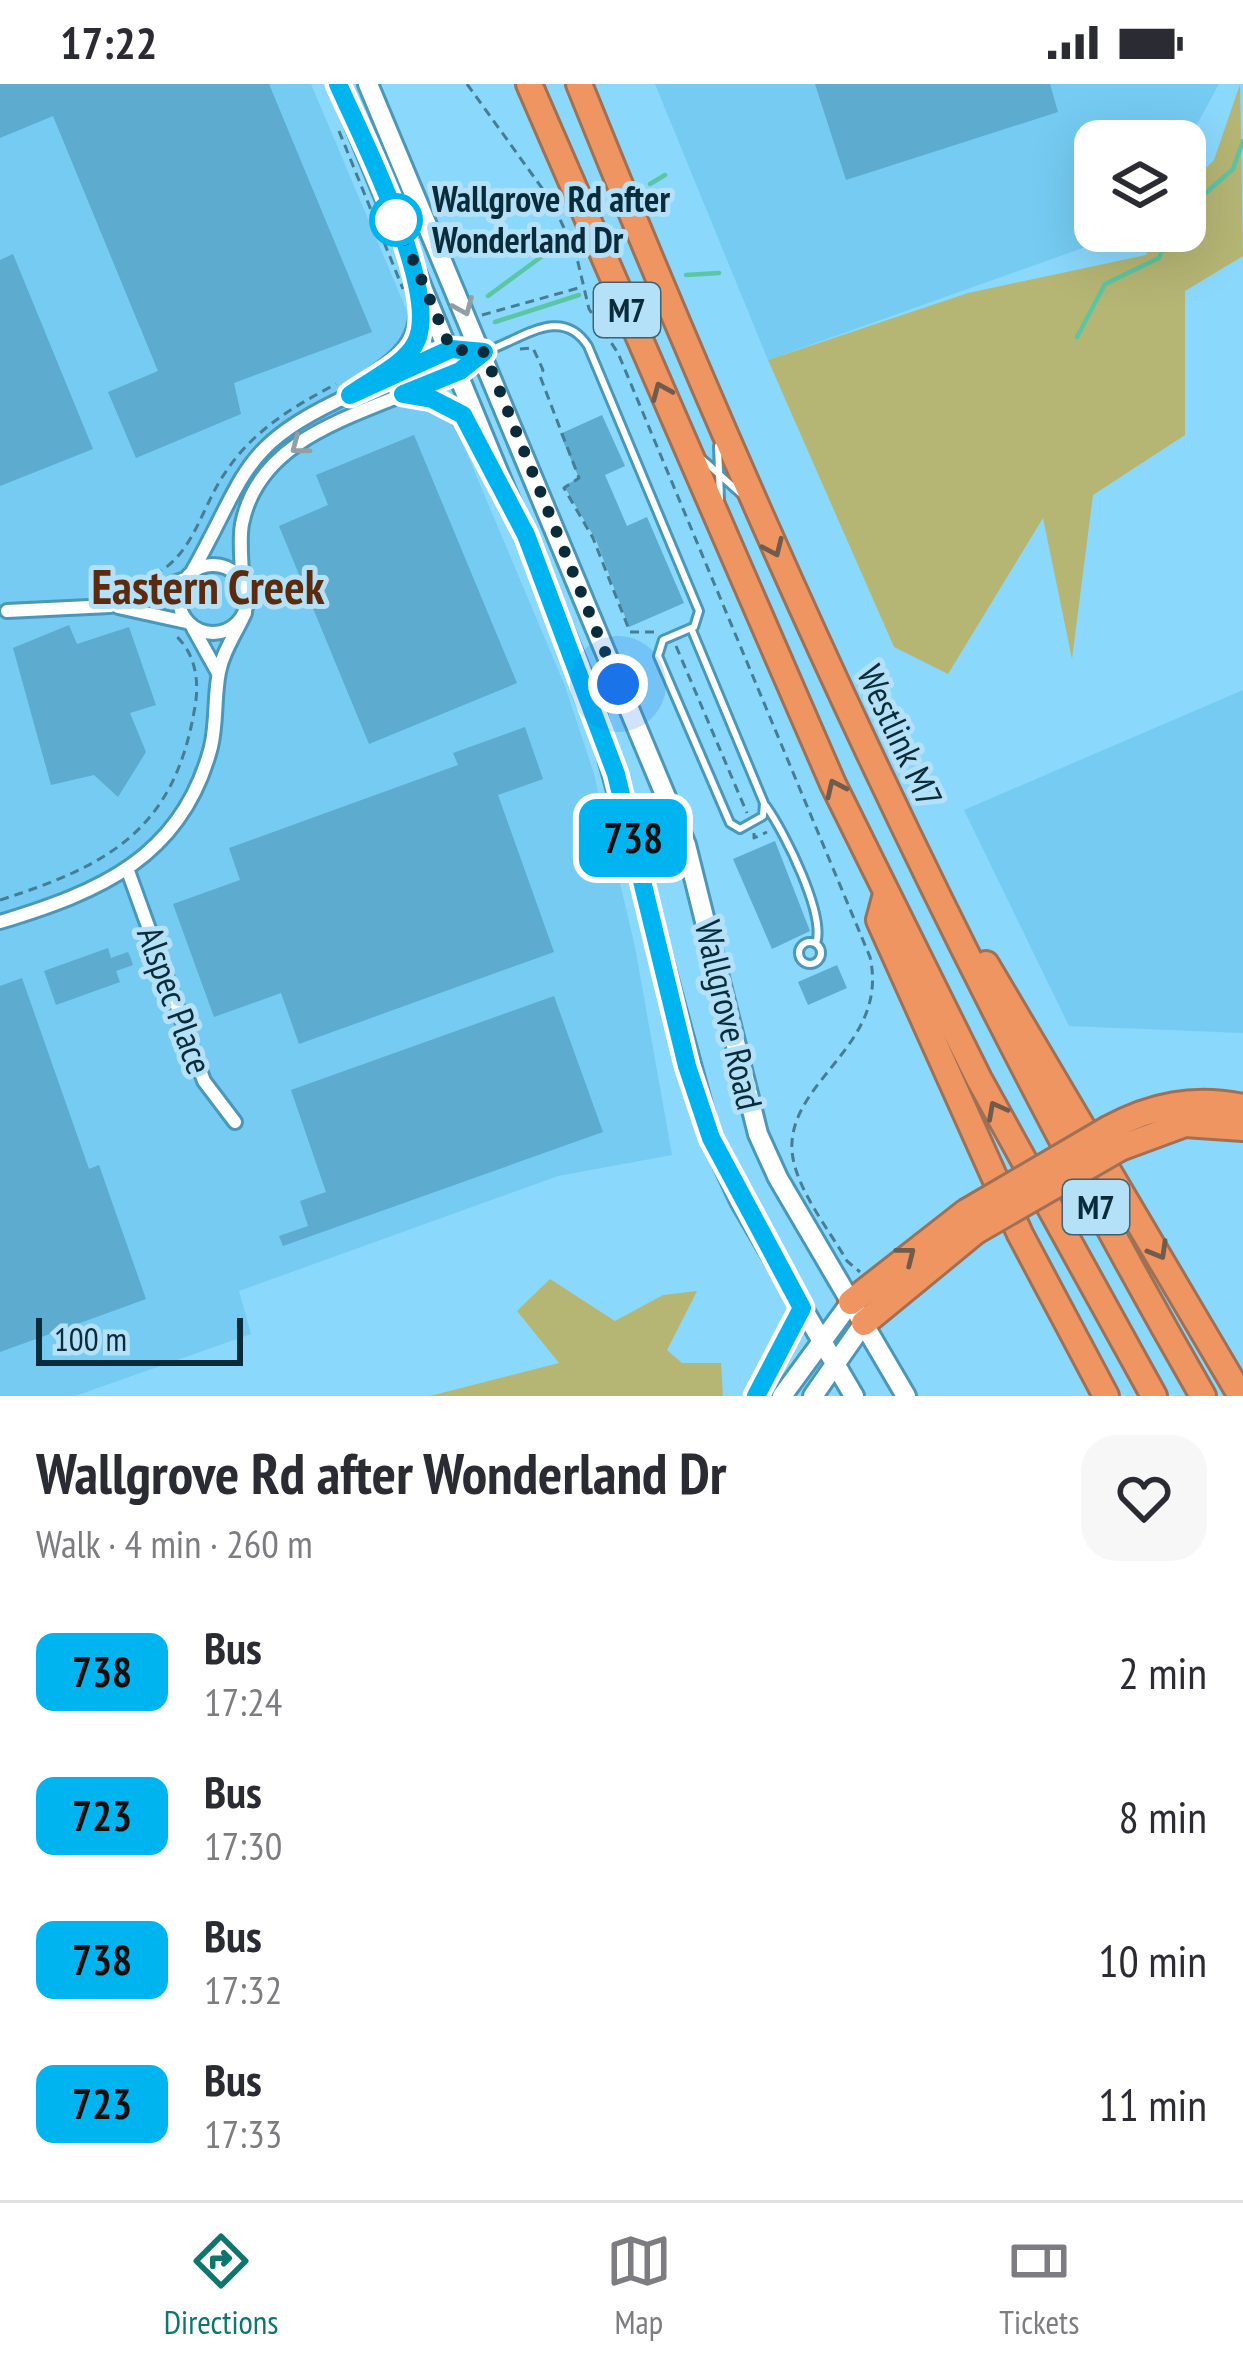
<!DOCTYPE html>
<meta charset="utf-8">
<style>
body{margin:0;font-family:"PT Sans Narrow",sans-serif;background:#f7f7f7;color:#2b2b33;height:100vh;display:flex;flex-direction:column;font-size:45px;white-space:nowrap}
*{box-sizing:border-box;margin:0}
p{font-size:39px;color:#7c7c81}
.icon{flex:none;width:66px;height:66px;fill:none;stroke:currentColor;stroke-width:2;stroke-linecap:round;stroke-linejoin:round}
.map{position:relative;height:1312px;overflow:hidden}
.sheet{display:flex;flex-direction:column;background:#fff;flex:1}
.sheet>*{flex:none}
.badge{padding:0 24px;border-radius:18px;font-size:42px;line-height:78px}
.tools{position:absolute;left:1074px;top:36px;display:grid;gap:24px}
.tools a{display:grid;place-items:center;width:132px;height:132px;border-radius:24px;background:#fff;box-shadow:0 12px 48px #0002;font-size:60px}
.scale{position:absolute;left:36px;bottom:30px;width:207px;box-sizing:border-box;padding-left:12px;border:6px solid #0a2c3a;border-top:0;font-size:33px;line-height:42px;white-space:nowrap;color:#0a2c3a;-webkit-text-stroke:9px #b4e1f7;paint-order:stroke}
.you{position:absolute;width:60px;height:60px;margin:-30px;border:9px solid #fff;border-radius:50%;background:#1a73e8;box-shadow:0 0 0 18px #1a73e833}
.map>.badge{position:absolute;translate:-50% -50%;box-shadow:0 0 0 6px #fff}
.round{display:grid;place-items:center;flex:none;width:126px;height:126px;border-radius:36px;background:#f7f7f7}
.head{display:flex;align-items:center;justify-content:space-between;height:204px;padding:0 36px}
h1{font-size:57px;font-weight:700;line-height:90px}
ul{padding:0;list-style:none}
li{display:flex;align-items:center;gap:36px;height:144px;padding:0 36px}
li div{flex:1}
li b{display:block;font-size:45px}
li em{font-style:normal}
li .badge{min-width:132px;font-weight:700;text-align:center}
.status{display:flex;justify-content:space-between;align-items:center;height:84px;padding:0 60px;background:#fff;direction:ltr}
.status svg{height:33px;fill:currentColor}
.menu{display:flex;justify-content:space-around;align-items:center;height:168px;border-top:3px solid #e1e1e2;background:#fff;font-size:33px;color:#7c7c81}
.menu a{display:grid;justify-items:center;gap:6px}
.menu .on{color:#0f766e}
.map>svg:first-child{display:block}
</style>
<div class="status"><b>17:22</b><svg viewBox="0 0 49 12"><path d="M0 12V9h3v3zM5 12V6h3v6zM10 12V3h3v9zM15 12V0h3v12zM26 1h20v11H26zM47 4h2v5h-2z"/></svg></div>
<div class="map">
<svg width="1243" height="1312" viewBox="0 0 1243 1312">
<rect width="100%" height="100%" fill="#8ad8fc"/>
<path fill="#75cbf2" d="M0,0H311L565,602L594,690L635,863L672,1071L558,1092L239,1207L251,1250L75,1312H0Z
M655,0H1219L1185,62V57H1095V147L1125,149L768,276Z
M1243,606V949L1069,942L964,726Z"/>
<path fill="#b5b674" d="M1240,0L1243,172L1185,207V351L1093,411L1072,575L1043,434L948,590L894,563L768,276L968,209L1146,171L1154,147H1185V105L1214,76Z
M550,1195L615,1237L663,1211L697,1207L667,1266L682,1279H721L723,1312H430L559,1279L517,1227Z"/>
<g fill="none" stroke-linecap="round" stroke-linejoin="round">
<path stroke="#5bc6a3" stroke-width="4.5" d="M650,100L665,91
M1185,127L1233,85L1243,57
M686,191L719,189
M488,212L541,173L569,160
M495,238L579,211
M1077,253L1105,200L1159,174L1169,147"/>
</g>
<path fill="#5dabce" d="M0,0H269L372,248L234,299L241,330L136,374L108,308L158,287L53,32L0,54Z
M815,0H1050L1058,28L846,96Z
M13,170L93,365L0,402V176Z
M602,331L625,382L605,391L627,442L647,433L684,519L629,543L596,456L564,402L579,394L560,350Z
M414,351L517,599L369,660L279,442L328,421L316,391Z
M69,541L77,560L129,543L156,621L130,629L146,668L118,713L94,691L51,701L13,564Z
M525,643L543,695L498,711L554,868L299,960L281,909L214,933L173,820L240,796L229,764L458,681L453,669Z
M775,757L810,847L772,865L733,775Z
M108,864L111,874L128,868L131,875L133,881L116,887L120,898L56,921L44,887Z
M837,881L847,904L808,921L798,898Z
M22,894L89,1085L99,1081L146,1215L0,1268V902Z
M554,912L603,1048L283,1162L279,1152L308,1142L300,1117L326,1108L291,1006Z"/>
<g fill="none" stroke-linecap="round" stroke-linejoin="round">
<defs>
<path id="lane" d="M484,268C521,256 561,220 588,262L699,527L694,543L691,544L663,556L658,572L730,739L740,745L763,732L764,719L691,544
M718,362L720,415
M701,374L740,409
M766,722C785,749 826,831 816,860
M799 869a11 11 0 1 1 22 0a11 11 0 1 1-22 0Z"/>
<path id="street" d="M378,298L451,265L482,268
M179 515a34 34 0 1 1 68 0a34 34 0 1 1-68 0Z
M192,488C249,387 238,362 354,309
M242,496C242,478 239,457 242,440C264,330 411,327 484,268
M118,523L186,538
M7,527L110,522L185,495
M193,544L218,589
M128,787L204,997L235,1038
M0,838C99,808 182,774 211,663C217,638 214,613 219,588C223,567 236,549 245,529"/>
<path id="secondary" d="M338,0L592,615L711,1054L740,1117L854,1312
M368,0L686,761L758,1050L778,1094L906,1312
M350,311C390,280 428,266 418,208
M403,311C437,313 463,324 477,356
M756,1312L802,1224
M782,1312L851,1218
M813,1312L864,1239"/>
<path id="highway" d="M529,0L833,700L979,995L1154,1312
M579,0C760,450 961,891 1203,1312
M886,810L879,836L1020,1150L1106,1312
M986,880L1241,1312
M1108,1045C1152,1021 1194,1013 1243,1023
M1120,1064L1185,1040L1243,1044
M851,1218L966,1128
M864,1239L976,1147"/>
</defs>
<use href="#lane" stroke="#4997b9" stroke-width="12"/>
<use href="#street" stroke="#4997b9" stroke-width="18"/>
<use href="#secondary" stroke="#4997b9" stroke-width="24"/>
<use href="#highway" stroke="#9f7054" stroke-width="30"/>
<path stroke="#467d95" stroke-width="3" stroke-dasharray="9 6" stroke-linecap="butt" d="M467,0L552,118L576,170L589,225L618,269L870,873C889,958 796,993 792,1058C789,1097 829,1145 847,1177L860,1188
M339,47L403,205
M482,231L582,203
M520,265L533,264L543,286L540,292L579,394L564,404L593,454L630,548H654
M154,491C195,470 201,422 227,386C255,345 293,323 336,300
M676,562L747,729
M754,749V754L767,748
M0,816C107,782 173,747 194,628C200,600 197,570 174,550"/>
<use href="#lane" stroke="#fff" stroke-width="6"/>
<use href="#street" stroke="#fff" stroke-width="12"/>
<use href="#secondary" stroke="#fff" stroke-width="18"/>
<use href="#highway" stroke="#ef9562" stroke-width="24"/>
<defs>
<path id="highway-bridge" d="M966,1128L1108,1045
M976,1147L1120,1064"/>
</defs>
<use href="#highway-bridge" stroke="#9f7054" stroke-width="30" stroke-linecap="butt"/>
<use href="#highway-bridge" stroke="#ef9562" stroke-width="24"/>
</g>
<defs><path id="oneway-chevron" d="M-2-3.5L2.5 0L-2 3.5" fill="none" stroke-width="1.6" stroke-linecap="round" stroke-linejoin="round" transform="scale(3)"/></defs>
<g stroke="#91a0a6">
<use href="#oneway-chevron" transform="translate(464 223) rotate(67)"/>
<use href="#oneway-chevron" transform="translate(299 362) rotate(143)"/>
</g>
<g stroke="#715b4c">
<use href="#oneway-chevron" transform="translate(661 307) rotate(-113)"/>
<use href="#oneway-chevron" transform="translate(774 464) rotate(66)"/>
<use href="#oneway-chevron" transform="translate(835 704) rotate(-115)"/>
<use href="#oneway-chevron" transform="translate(996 1026) rotate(-118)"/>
<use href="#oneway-chevron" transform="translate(1159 1167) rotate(60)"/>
<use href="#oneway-chevron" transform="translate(907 1171) rotate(-38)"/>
</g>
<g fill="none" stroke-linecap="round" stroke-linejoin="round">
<defs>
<path id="line" d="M338,0C361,52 441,208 416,258C405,281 370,296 350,311L451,265L484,268L460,287L403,310L432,315L463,331L526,451L616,690L687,982L711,1054L802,1224L756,1312"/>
</defs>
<use href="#line" stroke="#fff" stroke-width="27"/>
<use href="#line" stroke="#00b5ef" stroke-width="18"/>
<path stroke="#0a2c3a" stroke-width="12" stroke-dasharray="0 21.6" d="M396,136L451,265L484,268L618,600"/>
</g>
<circle fill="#fff" stroke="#00b5ef" stroke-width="6" cx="396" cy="136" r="24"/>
<g text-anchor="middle" stroke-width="10" stroke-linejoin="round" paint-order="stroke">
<g fill="#b4e1f7" stroke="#3d6273" stroke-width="3">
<rect x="594" y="199" width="66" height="54" rx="9"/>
<rect x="1063" y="1096" width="66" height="54" rx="9"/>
</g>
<g font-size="33" font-weight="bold" fill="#0a2c3a">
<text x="627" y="238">M7</text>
<text x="1096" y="1135">M7</text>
</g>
<g font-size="36" font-weight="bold" fill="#0a2c3a" stroke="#b4e1f7" text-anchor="start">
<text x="432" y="128">Wallgrove Rd after<tspan x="432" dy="41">Wonderland Dr</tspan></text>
</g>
<g font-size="36" fill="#0a2c3a" stroke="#b4e1f7">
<text transform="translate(900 652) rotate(65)" y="13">Westlink M7</text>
<text transform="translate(175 916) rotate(70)" y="13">Alspec Place</text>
<text transform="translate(729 931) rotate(77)" y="13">Wallgrove Road</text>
</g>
<g font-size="48" font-weight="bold" fill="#5a2b0e" stroke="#b4e1f7">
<text x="208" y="520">Eastern Creek</text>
</g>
</g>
</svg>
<div class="tools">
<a><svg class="icon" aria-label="layers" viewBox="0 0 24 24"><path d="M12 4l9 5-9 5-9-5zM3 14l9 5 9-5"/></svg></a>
</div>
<div class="scale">100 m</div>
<div class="you" style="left:618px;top:600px"></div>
<b class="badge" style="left:633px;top:754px;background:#00b5ef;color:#111">738</b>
</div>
<section class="sheet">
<div class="head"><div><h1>Wallgrove Rd after Wonderland Dr</h1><p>Walk · 4 min · 260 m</p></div><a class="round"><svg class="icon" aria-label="heart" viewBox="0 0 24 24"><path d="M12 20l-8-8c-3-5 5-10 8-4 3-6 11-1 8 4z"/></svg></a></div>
<ul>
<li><span class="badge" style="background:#00b5ef;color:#111">738</span><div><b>Bus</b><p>17:24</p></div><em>2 min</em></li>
<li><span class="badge" style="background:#00b5ef;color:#111">723</span><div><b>Bus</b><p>17:30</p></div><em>8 min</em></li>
<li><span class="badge" style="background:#00b5ef;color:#111">738</span><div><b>Bus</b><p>17:32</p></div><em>10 min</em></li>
<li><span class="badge" style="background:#00b5ef;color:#111">723</span><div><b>Bus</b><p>17:33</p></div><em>11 min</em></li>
</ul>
</section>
<nav class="menu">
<a class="on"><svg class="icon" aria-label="directions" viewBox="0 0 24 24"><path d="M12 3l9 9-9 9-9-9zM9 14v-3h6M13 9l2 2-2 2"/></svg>Directions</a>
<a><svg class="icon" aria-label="map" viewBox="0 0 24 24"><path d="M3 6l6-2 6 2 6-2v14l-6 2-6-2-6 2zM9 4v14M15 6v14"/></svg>Map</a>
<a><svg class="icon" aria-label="tickets" viewBox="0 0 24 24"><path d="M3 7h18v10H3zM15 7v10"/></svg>Tickets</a>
</nav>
